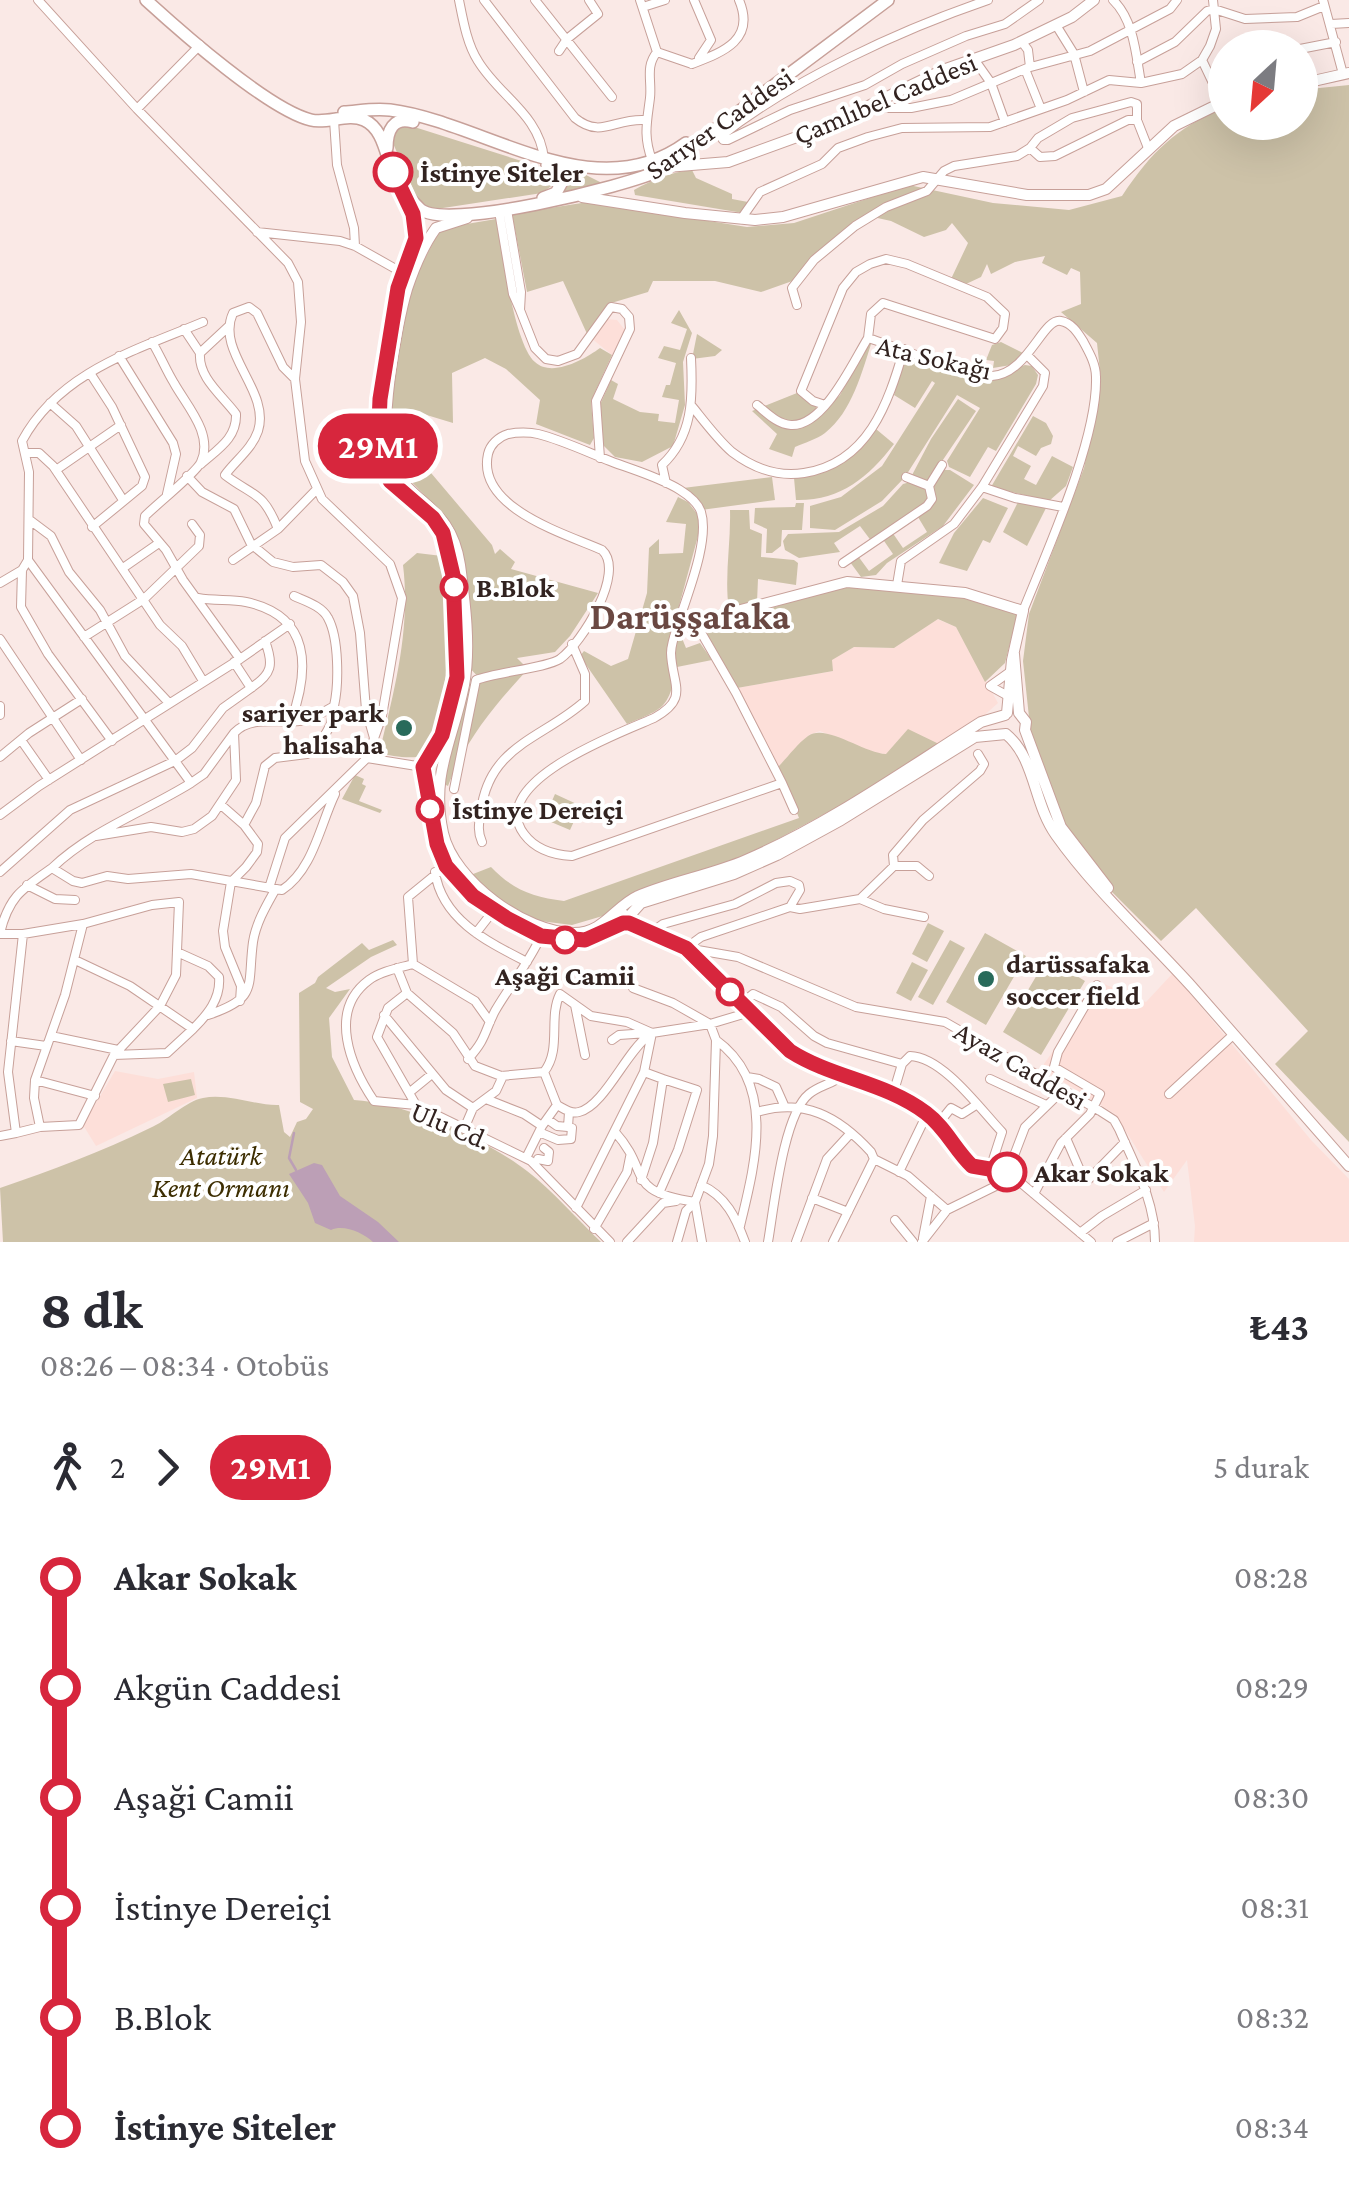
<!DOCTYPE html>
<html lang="tr">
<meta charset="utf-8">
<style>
body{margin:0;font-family:"Crimson Pro",serif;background:#f2f2f3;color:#2b2b33;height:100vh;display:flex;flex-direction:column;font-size:38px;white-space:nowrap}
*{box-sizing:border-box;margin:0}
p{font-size:32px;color:#7c7c81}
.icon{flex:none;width:55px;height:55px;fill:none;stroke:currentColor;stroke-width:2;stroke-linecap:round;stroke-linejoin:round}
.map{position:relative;height:1242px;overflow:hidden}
.drawer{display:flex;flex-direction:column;background:#fff;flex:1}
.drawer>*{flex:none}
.badge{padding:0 20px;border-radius:32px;font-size:35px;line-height:65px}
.needle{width:65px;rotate:206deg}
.tools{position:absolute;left:1208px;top:30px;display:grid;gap:20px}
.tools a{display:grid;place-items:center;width:110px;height:110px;border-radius:50%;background:#fff;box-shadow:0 10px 40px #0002;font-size:50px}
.map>.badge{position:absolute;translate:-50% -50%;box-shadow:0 0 0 5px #fff}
.legs{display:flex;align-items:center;gap:15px;height:110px;padding:0 40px;font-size:32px}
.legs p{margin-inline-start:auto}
.head{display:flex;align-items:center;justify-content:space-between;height:170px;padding:0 40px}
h1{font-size:55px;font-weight:700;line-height:75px}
ul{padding:0 40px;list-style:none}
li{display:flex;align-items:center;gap:35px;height:110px;font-size:38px}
li i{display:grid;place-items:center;width:15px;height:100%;margin:0 12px;background:currentColor}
li i::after{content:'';width:25px;height:25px;margin:-12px;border:8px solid;border-radius:50%;background:#fff}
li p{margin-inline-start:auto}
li:first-child i{background:linear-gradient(#0000 50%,currentColor 0)}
li:last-child i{background:linear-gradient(currentColor 50%,#0000 0)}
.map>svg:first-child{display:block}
</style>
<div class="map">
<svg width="1349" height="1242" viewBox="0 0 1349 1242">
<rect width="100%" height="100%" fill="#fae9e6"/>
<path fill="#fddfd9" d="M606,319L617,320L625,330L612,355L591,338Z
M937,619L956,627L998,703L979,720L939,744L886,754L872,753L820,731L809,735L778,767L737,688L833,671L831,660L854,647L894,648Z
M1173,973L1311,1140L1349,1179V1242H1194L1195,1226L1187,1160L1164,1192L1115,1114L1041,1068L1102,983L1146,1002Z
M115,1071L158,1079L194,1072L197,1098L96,1146L83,1125Z"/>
<path fill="#cdc2a8" d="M1349,85V1142L1275,1064L1308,1031L1196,908L1161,941L1105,885L1061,827L1031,736L1023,661L1029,614L1084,468L1101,381L1097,343L1061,312L1081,304L1080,272L1071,268L1067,275L1042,263L1045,256L1015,262L991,274L987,264L981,277L966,284L951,279L968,243L952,223L946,230L924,237L891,221L873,217L856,227L798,279L761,292L715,281H653L648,292L608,304L588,336L563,281L527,292L512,214L588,202L747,227L794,223L909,185L993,203L1069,210L1122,196C1152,151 1175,129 1225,107V122H1300V90Z
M408,125L547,169L555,174L558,181L542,193L430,210L416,196L392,141L396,128Z
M692,170L696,178L732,194V199L748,202L743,213L635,195L634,190C652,180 671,172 692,170Z
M566,171L584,174L604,184L563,193L568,182Z
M496,219C502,249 514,344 535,362C552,378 585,359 600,348L612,355L591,401L594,438L590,445L536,424L540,400L506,369L485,358L452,373L453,423L420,413L415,437L426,467L492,545L495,554L500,549L515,562L511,569L598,593L570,636L555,652L517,658L528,669C494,706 466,739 448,786L440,782L463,694L482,681L466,664L460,544L443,514L397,467L390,444L389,403L410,288L438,233L443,228Z
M679,310L692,333L683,362L685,405L673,446L642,462L615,457L602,444L599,407L611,380L618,384L613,399L640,412L659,414L658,421L675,423L679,400L662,397L666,385H670L676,363L658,358L664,346L680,350L687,329L671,323Z
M697,334L722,350L715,356L692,359Z
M870,340L872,341C862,372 852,412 825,433C817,439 804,443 795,447L792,457L769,449L777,434L752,411L797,393L823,412L840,395Z
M1001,342L1023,353L1017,364L993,368L994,361L986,360L992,345Z
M906,353L992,378L1025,365L1032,366L1038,375L1036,384L996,451L988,447L970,477L949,467L947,461L980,408L957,395L905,477L882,501L835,530L810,528V506L841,497L882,466L935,383L932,381L915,408L894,395Z
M958,399L976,411L928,482L911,477L931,439Z
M1033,416L1046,423L1053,436L1051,444L1041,448L1036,456L1018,446L1013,456L1031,466L1024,479L1036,485L1052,456L1073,467L1066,486L1049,501L991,487Z
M876,429L894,444C868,478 840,501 796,500L794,478C836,471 850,464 876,429Z
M942,470H950L974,485L943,526L887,563L876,575L861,577L850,562L858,556L869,571L893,554L882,538L892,532L903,548L927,532L918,517C930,505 932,485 942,470Z
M772,477L775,500L701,510L683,488Z
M910,482L926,489L929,498L926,505L872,542L860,526L834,543L840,552L799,558L785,550L783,541L788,534L839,532L883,506L903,484Z
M678,497L688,502L698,515V536L675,621L686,648L700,643L712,660L677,667C668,708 666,708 627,724L580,656L584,651L611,666L628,659L647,593L649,548L659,539V554L683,553L686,524L666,522Z
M983,498L1008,508L990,543L983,540L967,571L939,563L954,533Z
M1019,500L1046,508L1027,546L1003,532Z
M796,503H804L802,530H782L781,546L772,553H766L767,529L754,523L755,508L795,507Z
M730,510H749L750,529L762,534L761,557L794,560L798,563L796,585L758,579L757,602L729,610C724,577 731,544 730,510Z
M417,553L442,556C449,614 451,669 437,726C435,735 434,748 425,754C414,761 392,755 379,754C394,691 411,630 403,565Z
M850,587L959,595L1018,612L1005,663L985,682L956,627L938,619L894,648L854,647L832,660L833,671L737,688L706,635L713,627L799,599Z
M908,729L939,744L886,781L746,856L628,896L606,915L572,925L532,920L495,898L468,876L491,867C513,890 533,897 564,901L799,818L778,767C788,757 797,744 808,736C826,723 863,753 886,754Z
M355,775L364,779L362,784L366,786L359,801L382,810L380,813L342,799Z
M555,794L581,806L570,830L544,819Z
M928,923L944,931L927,962L912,954Z
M985,933L1026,956L986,1025L946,1002Z
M393,940L397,945L371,957L326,988L335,992L350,989L329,1018L332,1057L354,1100C404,1102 487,1140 527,1171C552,1190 578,1220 601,1242H3L0,1188C52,1170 101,1152 150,1128C167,1121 186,1101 203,1098C228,1093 257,1106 279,1105L284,1132L290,1137L297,1122L306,1119L313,1109L300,1102L299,993L315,983L318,977L362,943L369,950Z
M950,940L965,948L933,1005L918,997Z
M1047,958L1085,981L1041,1055L1003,1032Z
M912,962L928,970L911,1001L896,993Z
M191,1079L195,1095L168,1102L163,1084Z"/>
<path fill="#bc9fb6" d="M314,1163L322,1165L340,1196L378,1222L399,1242H373C363,1233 344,1224 331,1230L315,1223L308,1203L289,1174Z"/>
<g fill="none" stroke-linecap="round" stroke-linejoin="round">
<path stroke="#bc9fb6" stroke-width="2.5" d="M294,1133L289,1158L296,1170"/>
<defs>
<path id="street" d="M38,0L137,109L288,263L298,282L301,322L295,379L305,461L322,499L390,564L402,598L382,716L367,758L285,838L269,888
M459,0C463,20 467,44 478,61C499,96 540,115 544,159
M484,0L575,118C601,139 614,118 645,120
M535,0L612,97
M640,0L657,52
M694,0L711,40L699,58
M1113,0C1134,20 1136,55 1141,83
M1323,0L1343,74
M643,7L665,0
M1331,24L1349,23
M1056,25L1074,54L1084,92
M1266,39L1267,48
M1022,42L1028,50L1030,67
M1300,49L1336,42
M559,51L567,39L598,14L589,0
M657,52L692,64
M974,59L991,83L1005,122
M1202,60L1222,102
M1137,62L1175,42L1207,11L1214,9L1245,19L1297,17L1324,6
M692,64C723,52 756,40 739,0
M1025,69L1041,109
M866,108H911L951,100L1027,68L1090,51L1170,9L1177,0
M137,109L200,45
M334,120L337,165L354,228L355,246
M717,130L723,140H728L790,110L865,85L902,64L966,36L1005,24L1039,0
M721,136C794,79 900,30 988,0
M1030,148L1040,157L1055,156L1128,120H1137
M652,160C643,136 647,122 650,98C652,80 645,67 657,52
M499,211L513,294L520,310L521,292L507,210
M741,219L760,192L822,164L838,148L868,137L902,128L990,127L1067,100L1109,80L1141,83L1182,74L1202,60L1210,46L1216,29L1213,0
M257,232L340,241L355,246L394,268
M797,305L792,288L814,260L855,226L886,207L927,191L944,171L954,166L1017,156L1030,148L1038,138L1072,118L1131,102L1137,104V120L1148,148
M520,310L535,348L546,359L558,361L577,354L611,307L622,309L629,317L630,329L596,401L600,458
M184,329L200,353L229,326
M868,338C894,346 970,377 992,376C1028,374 1043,317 1061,321C1072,323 1078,333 1083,341C1089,352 1096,364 1096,377C1098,439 1047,551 1023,611
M200,353C198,378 222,395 236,414C237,438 218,449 201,464
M119,356L173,443L176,454L167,494
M90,373L112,407L145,477L142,486L92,527
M50,403L76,426L123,500
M691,405C704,421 717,439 732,452C753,468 778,477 804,473C868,463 888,404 904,349
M757,405C767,413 777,424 791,425C824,427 853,362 868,338
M825,405L813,401L801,391L843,288L856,272L870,264L886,259L907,264L987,297L1005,314L1003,328L995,339L883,303L871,314L868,338
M26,453H39L53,466L160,625L182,646L203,681
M56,470L121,425
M187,476L202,492L234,509L251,544L273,562L293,567L321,565L343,582L353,596L360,633L366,710L374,738
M666,483L662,465C693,436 693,398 691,358
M929,486L942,465
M982,487L1015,498L1063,507
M31,521L51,536L69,572L100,610L125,656L169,703
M278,529L316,490
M233,560L278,529C263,491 254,497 225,475C235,461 252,449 258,431C271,391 215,352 233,313L249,307L257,313L283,367L295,379
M843,563L927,506L932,499L929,486L906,477
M123,568L159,543
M22,570L21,607L48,654L112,741
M0,583L22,570L28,560L29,472L22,441C59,372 136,350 203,322
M897,585L901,561L954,524L982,487L1043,386L1045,373L1028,356
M198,598C214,601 231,599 246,602C311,616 310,668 291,721
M84,637L144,599L199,546L200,535L192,524
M0,639L81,760
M240,659L290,624
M251,688C272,674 274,665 265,641
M1008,696L990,686L1011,671
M0,706V715
M234,733C252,714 282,725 305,720C315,718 325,711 334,706C339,684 339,638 328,618C322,606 305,601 294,596
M21,740L49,780
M0,757L29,733L82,699
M367,758L423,767
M782,783L794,810
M454,789L476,680C497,672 546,668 560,659C582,643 626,572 602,550C566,534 476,508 488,454C490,445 498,437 508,434C517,432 530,432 538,434C562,440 587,452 610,461C633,470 659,477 680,490C688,495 698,503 701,512C709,537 691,585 683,609C680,622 671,640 671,653C672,685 690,698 654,718C622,732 485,782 524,834C535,849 554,855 572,856L782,783L736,693L695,622L679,627
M220,804L244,825
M0,815L39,786L240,659L183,580L166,550L144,524L145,516C156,505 197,472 201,462C214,434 186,405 174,383C166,370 160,355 152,342
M96,836L151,827L182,832L194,829L212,816L236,780L234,733L204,774L191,783
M482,842C477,831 479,823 481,811C489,745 544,738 585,701V674L572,644
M446,866L408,897L413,964C399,968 381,971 369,980C327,1011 351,1067 374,1101L416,1105L531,1161L610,1242
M894,866H917L929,876
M52,868C92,830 144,812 191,783L175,761L192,748L223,708L251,688L234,662
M0,872L70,810L175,761L28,560
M435,872C442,920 488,942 527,962
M27,885L55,899L75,900
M860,899L884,909L924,917
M619,910L647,929L686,948L790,1051C832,1078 886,1082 926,1113C947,1129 955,1150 973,1166L1008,1172L1091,1242
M652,932L663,924L735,904L776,883L790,881L799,885L800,890L790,907
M0,933C9,896 22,889 52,868L73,881L82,883L107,876L128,879L191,874L282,890C313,870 320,825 335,794
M476,933L494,910
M0,934H23L8,1072L16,1133L0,1136
M686,948L738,957L856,1007L945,1022L1100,1111L1114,1120L1119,1129C1135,1166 1155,1201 1155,1242
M686,948L701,937L790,907L800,909L860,899L894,866L893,855L923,820L980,771L984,764L978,754
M75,960L130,986L193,1029C207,1015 221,999 219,977L208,966L177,952
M413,964L475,1001L490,1022
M397,968L407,993L453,1033L475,1066L501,1076L544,1072C562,1049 548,1018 560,994L591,1016L627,1022L652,1033
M633,988L673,1003L710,1024L716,1040L713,1136L709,1164L695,1202L702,1242
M407,993L388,1008L377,1037L416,1105
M240,1001L241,986L225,947L223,931L231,882L246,867L257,852L258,844L244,825L256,803L265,766L275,758L307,754L320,744L331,724L334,706
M741,1004L753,994L781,1007L814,1036L827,1043L902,1064
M575,1005L585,1055
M208,1015C259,998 247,987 253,942C256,923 266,906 275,890
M384,1015L446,1090L473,1108L464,1129
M51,1036L118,1050
M612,1040L619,1035L648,1033
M716,1040C777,1084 755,1164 740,1226
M11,1041L46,1046
M114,1055L167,1053L193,1029
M468,1059C487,1038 484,1032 495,1011C510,985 529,963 541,936
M747,1077L759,1079L776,1087L784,1105
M990,1079L1046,1105
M35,1080L95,1096
M410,1092L432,1074
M893,1094L902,1064L910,1056C943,1057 980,1109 1002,1132L990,1169
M1169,1094L1233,1035
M486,1099L524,1114L542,1126L526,1158
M557,1105C564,1109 571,1114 579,1112C604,1106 626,1052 649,1035
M473,1108L496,1091L503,1076
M757,1112C804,1098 838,1116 871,1152L874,1159L833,1242
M547,1119L557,1126L568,1127L569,1112
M938,1124L951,1108L962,1114L976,1105
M542,1126L557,1105L544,1072
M40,1127L34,1098L35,1080L65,995L83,924
M539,1132L558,1140L571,1139L572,1128L568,1127
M615,1132C652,1173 623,1191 695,1202
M16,1133L40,1127L79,1125L114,1055L160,1006L176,975L179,902L152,905L83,924L23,934
M1066,1138L1079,1168L1089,1179L1125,1142
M538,1159L548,1161L549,1152L544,1148
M874,1159L908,1176L947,1210
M899,1172L927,1114
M641,1180L653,1143L663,1079L644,1072
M701,1185C726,1196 736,1218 745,1242
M659,1193L678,1150L697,1090L663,1079
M1034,1194L1061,1143L1090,1114L1100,1094L1054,1067L1058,1052L1097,985
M812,1198L848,1212
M576,1208L644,1072L652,1033L710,1024L750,1012
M895,1220L913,1242
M594,1229L627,1172L630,1157
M1080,1233L1102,1216L1146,1190
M923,1238L931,1196
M627,1242L663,1203L676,1201
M677,1242L686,1211L695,1202
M768,1242C774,1208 783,1115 809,1094C820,1085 833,1084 843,1075
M796,1242L827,1159L850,1134
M922,1242L947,1210L1004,1182L1025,1127L1064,1089
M1117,1242L1154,1223"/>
<path id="secondary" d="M1300,84L1349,73
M667,167L728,162L827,126L943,70L1014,45L1072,17L1094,0
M405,197L413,214L416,238L398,289L377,418L378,446L380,461L390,481L433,519L450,552L457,677L442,735L423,770L437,844L446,866L473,896L541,936L585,940L623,923L641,903L734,874L777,855L841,820L975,737L1006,734C1036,759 1033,803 1056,835C1095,890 1147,937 1193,988C1245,1047 1297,1106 1349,1166
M582,197L685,213L755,220L783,217L923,177L1027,195H1089L1106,189L1174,126L1225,101
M467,218L436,228C423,246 414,268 407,289C397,322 375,439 393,468C417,508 451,507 460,565C465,602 471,648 464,685C453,741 430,774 443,833C454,881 525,933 574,933C604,933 614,907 638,896C673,881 711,875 746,860C828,825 905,770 981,722L1005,715
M695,622L847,582L965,593L1023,611L1012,660L1007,713
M1014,654L1019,713L1026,722L1025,730L1061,827L1108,888"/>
<path id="primary" d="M146,0C180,31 269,110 311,120C327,124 348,113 364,120C387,130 386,166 399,185C404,192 412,201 419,208C441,233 627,186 661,170L888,0
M344,112C359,111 375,108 390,110C484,122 593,211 686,143
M387,148C387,131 393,116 413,122
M543,198L556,193L562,182L560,172L547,165"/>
</defs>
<use href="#street" stroke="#c7a099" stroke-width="10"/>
<use href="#secondary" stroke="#c7a099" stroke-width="12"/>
<use href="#primary" stroke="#c7a099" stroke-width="14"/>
<use href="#street" stroke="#fff" stroke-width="8"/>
<use href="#secondary" stroke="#fff" stroke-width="10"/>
<use href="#primary" stroke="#fff" stroke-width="11"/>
</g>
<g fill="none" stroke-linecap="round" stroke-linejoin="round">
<defs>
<path id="line-1" d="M393,172L413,214L416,238L398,288L380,399L378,446L380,461L390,481L433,518L443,533L453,575L457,677L442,735L423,767L437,844L446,866L473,896L508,919L541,936L585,940L623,923H629L686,948L790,1051C832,1078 885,1082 926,1113C946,1128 955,1150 972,1166L1007,1172"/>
</defs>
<use href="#line-1" stroke="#fff" stroke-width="22"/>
<use href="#line-1" stroke="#d7263d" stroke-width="15"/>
</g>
<g fill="#fff" stroke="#d7263d" stroke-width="5">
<circle cx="393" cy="172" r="18"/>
<circle cx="454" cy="587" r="12"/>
<circle cx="430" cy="809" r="12"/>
<circle cx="565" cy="940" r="12"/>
<circle cx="730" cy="992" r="12"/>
<circle cx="1007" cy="1172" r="18"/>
</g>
<g fill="#286a5a" stroke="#fff" stroke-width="4">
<circle cx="404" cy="728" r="10"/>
<circle cx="986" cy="979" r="10"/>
</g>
<g text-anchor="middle" stroke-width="8" stroke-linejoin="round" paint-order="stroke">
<g font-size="28" fill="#322320" stroke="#fff">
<text transform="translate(885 98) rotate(-23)" y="10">Çamlıbel Caddesi</text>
<text transform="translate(719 123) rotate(-35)" y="10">Sarıyer Caddesi</text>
<text transform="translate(934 357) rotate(13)" y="10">Ata Sokağı</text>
<text transform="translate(1021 1065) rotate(30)" y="10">Ayaz Caddesi</text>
<text transform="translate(451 1125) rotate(23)" y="10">Ulu Cd.</text>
</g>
<g font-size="28" font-weight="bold" fill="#322320" stroke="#fff" text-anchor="start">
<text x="420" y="182">İstinye Siteler</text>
<text x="476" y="597">B.Blok</text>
<text x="452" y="819">İstinye Dereiçi</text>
<text x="565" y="985" text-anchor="middle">Aşaği Camii</text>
<text x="1034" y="1182">Akar Sokak</text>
</g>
<g font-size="28" font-weight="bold" fill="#322320" stroke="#fff" text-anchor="end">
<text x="384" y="722">sariyer park<tspan x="384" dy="32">halisaha</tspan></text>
<text x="1006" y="973" text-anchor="start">darüssafaka<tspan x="1006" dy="32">soccer field</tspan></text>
</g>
<g font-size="28" font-style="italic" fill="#3c2d01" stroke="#fff">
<text x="221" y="1165">Atatürk<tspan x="221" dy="32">Kent Ormanı</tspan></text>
</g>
<g font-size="38" font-weight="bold" fill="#6a4842" stroke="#fff">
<text x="690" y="629">Darüşşafaka</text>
</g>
</g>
</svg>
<div class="tools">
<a><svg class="needle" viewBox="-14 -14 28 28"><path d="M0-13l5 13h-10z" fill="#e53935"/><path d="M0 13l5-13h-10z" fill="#7c7c81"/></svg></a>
</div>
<b class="badge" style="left:378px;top:446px;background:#d7263d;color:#fff">29M1</b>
</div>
<section class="drawer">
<div class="head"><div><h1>8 dk</h1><p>08:26 – 08:34 · Otobüs</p></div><b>₺43</b></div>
<div class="legs"><svg class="icon" aria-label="walk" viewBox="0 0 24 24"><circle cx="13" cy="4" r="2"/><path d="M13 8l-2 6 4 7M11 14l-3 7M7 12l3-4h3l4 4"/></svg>2<svg class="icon" aria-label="forward" viewBox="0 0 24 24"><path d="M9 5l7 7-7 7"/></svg><b class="badge" style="background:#d7263d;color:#fff">29M1</b><p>5 durak</p></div>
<ul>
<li><i style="color:#d7263d"></i><b>Akar Sokak</b><p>08:28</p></li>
<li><i style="color:#d7263d"></i><span>Akgün Caddesi</span><p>08:29</p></li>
<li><i style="color:#d7263d"></i><span>Aşaği Camii</span><p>08:30</p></li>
<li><i style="color:#d7263d"></i><span>İstinye Dereiçi</span><p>08:31</p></li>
<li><i style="color:#d7263d"></i><span>B.Blok</span><p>08:32</p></li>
<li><i style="color:#d7263d"></i><b>İstinye Siteler</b><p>08:34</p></li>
</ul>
</section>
